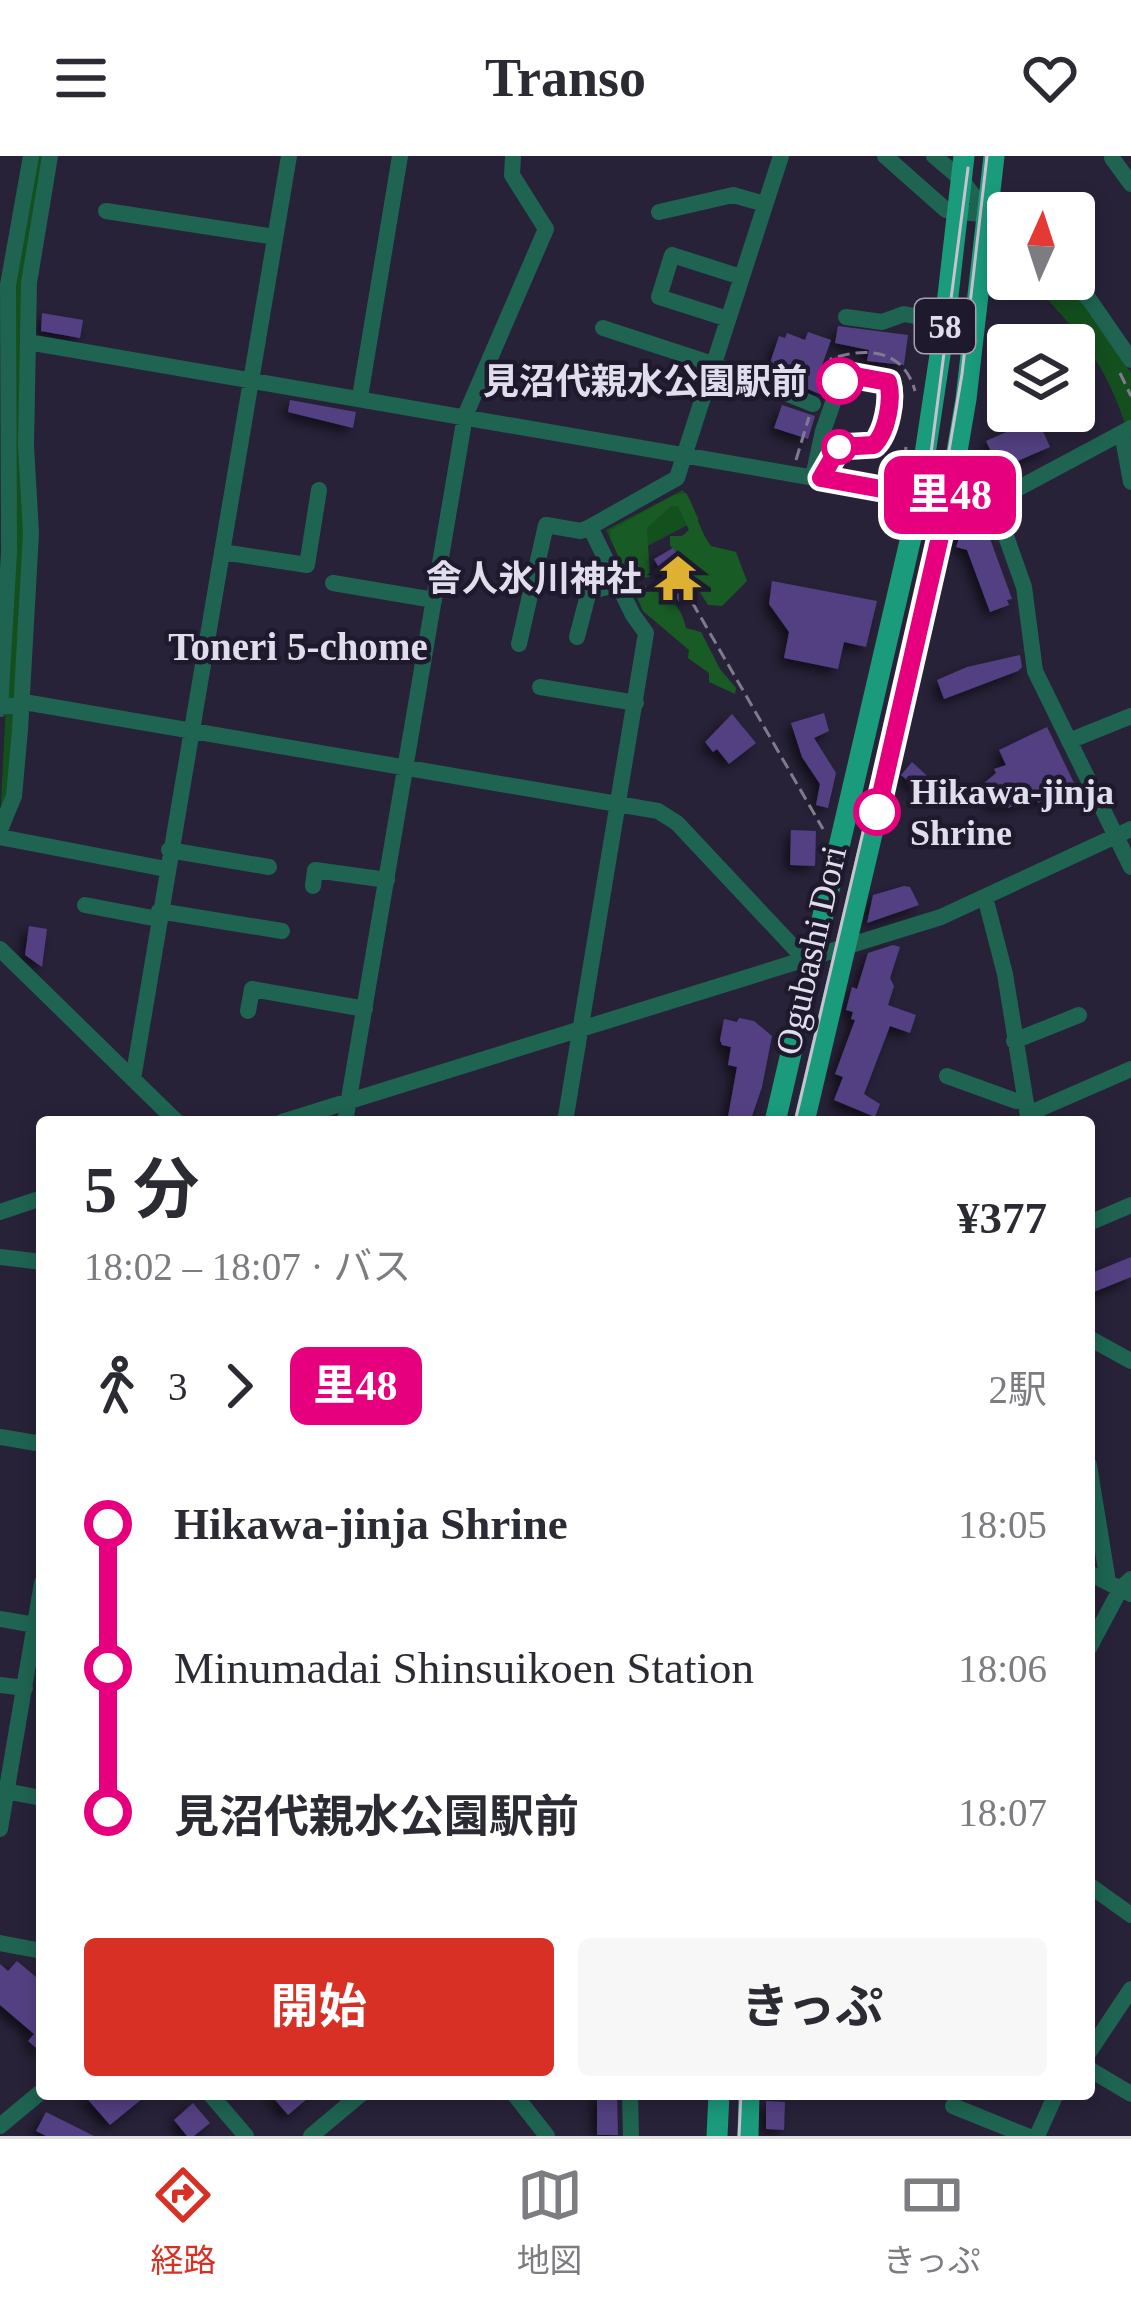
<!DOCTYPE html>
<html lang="ja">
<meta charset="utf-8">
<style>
body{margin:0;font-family:"Times New Roman","Noto Sans JP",serif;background:#f7f7f7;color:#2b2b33;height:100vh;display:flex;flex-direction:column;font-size:45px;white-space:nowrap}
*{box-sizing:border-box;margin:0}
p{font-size:39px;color:#7c7c81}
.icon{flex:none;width:66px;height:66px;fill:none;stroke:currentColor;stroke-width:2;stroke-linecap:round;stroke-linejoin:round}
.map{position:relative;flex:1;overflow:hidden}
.side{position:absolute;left:36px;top:960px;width:1059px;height:984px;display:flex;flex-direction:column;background:#fff;border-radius:12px;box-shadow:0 6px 18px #0003}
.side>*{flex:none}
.badge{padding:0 24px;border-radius:18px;font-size:42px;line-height:78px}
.needle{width:78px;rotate:3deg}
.tools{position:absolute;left:987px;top:36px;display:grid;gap:24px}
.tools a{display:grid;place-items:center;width:108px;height:108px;border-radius:12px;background:#fff;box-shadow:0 6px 18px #0003;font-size:60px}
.map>.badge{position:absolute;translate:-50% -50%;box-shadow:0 0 0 6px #fff}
.legs{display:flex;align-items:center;gap:18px;height:132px;padding:0 48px;font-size:39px}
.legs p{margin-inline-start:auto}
.overview{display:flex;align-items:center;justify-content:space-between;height:204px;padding:0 48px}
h1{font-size:66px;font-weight:700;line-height:90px}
.button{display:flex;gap:24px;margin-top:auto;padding:24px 48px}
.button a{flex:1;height:138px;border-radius:12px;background:#d93025;color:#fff;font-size:48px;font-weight:700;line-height:138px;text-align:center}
.button a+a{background:#f7f7f7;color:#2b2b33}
ul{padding:0 48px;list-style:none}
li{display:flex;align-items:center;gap:42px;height:144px;font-size:45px}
li i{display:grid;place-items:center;width:18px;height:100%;margin:0 15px;background:currentColor}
li i::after{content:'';width:30px;height:30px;margin:-15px;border:9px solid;border-radius:50%;background:#fff}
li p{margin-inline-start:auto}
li:first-child i{background:linear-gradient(#0000 50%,currentColor 0)}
li:last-child i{background:linear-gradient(currentColor 50%,#0000 0)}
header{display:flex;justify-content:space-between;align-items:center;height:156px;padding:0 48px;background:#fff;font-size:54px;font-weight:700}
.menu{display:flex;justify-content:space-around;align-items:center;height:168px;border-top:3px solid #e1e1e2;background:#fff;font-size:33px;color:#7c7c81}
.menu a{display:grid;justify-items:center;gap:6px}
.menu .active{color:#d93025}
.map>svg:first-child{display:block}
</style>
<header><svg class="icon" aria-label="menu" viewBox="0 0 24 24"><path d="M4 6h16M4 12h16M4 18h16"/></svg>Transo<svg class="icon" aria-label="heart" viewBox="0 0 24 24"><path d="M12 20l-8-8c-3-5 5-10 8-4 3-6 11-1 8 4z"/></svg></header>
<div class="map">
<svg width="1131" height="1980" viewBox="0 0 1131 1980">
<defs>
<filter id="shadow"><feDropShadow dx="-5.5" dy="5.5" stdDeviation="6" flood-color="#0009"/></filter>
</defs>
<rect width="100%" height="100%" fill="#282239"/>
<path fill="#13501e" d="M34,0H45L23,130L26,391L11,637L0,666L14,392L12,130Z
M1028,123H1059L1081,144L1131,217V288C1111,213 1081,178 1028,123Z
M683,334L699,363L621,404L606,374Z"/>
<path fill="#185b24" d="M686,337C697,355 698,373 711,390L736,396L747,425L722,450L708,449L670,389V380H682L689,374L678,350H671L647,372L650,421L636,423L638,428C663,435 680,444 686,472L701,476L720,513L736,532L735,538L709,526V517L688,502L689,494L643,455L610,382L611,374L674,339Z"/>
<path fill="#533f82" filter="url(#shadow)" d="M42,157L83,164L80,182L41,175Z
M838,170L908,179L904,209L867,205L869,194L835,187Z
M808,176L831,184L820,215L830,218L822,239L767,216L779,180L785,182L787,177L805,184Z
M290,244L356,256L353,272L288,256Z
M782,249L815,260L808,283L774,272Z
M1015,255H1034L1050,291L999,313L986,285L1013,273Z
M970,351L979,372L985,369L1012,443L1007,444L1009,449L990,456L967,394L956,391Z
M673,392L698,435L679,446L654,403Z
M772,425L877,445L866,491L844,486L838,513L784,502L789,476L769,448Z
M1020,499L1022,511L1018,515L944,543L937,524L967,511Z
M824,557L829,575L814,582L836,617L828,652L816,649L820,628L802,601L791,567Z
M732,558L756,587L729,608L717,593L713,596L705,586Z
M1047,571L1075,629L1068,633L1070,638L1052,647L1049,642L1038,647L1035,641L1008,652L1006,646L992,652L983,628L996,617L994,613L1006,609L999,594Z
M912,606L936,628L925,640L901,619Z
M791,674L816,675L815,710L790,709Z
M904,730L910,731L919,749L867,767L873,739Z
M29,770L47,773L42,811L25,799Z
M893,789L900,791L890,822L894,830L888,849L916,859L910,877L890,870L864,938L880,948L875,961L834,944L843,921L835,918L855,864L851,863L853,856L846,854L852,831L857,833L868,797Z
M739,862L754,865L772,880L762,931L750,966H727L737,911L728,909L731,891L722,889L720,884L724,863L737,866Z
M1131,1101V1121L1089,1138V1118Z
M17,1805L42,1826V1897L28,1885L34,1878L0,1849V1808L8,1815Z
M83,1938H148L110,1969Z
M270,1938H313L288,1959Z
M597,1938H617L618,1979H597Z
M766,1945L785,1946L784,1974L766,1973Z
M193,1947L210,1967L194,1980H187L174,1964Z
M46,1956L94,1980H46L36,1975Z"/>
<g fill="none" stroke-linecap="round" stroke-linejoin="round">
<path stroke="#7f7b8e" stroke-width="3" stroke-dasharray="12 6" stroke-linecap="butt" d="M827,213L831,203C867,190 904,194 915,235
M1120,217L1131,240
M796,304L809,261
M903,318L906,291
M692,446L823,673"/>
<path stroke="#1e6451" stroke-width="16" d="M885,0L946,54L997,60L1008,70
M934,0L961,23L988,59
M1112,2L1131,28
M106,55L275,81
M659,56L733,39L765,48
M1067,123L1089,143L1131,204
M846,161L882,166L904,158L945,166
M728,163L659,141L672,99L741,121
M603,172L713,208L813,248
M28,186L919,340L1017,333L1131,272
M360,241L400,0
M1122,277L1131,326
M813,321L823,275L842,221L888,226L891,234L881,284C845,303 846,270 821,322
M991,338L1024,431L1035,515L1131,711
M222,396L307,409L319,334
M333,427L434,444
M577,481L589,435L618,429
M519,488L546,369L581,375L590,371
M540,531L636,547
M0,551L30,547L658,655L677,667L799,797L812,799
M0,553L9,396L8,129L31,0
M1069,585L1131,560
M0,674L14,640L20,574L31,377L26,290L29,127L50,0
M0,681L166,713
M169,694L269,711
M313,730L315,714L387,724
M985,741L1005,818L1029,966
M85,749L158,763
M159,755L282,775
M0,793L133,923L289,0
M248,855L252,833L365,853
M1014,885L1079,859
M947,920L1016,945L1025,943
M133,923L177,966
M1028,958L1131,913
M282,966L941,761L1131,673
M345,966L465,260L546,73L512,19L513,0
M565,966L646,477L633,459L590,371L677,322L781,0
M0,1056L42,1042
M1089,1067L1131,1049
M0,1101L42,1106
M1089,1182L1131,1205
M0,1281L42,1288
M1089,1309L1108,1426
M1089,1417L1131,1438
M0,1463L35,1469
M1089,1492L1121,1432L1131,1423
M0,1529L25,1532
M0,1634L42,1642
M0,1673L42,1427
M1089,1729L1131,1759
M0,1787L42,1795
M1089,1896L1131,1833
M1089,1913L1131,1938
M210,1938L246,1980
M514,1938L547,1980
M630,1938L631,1980
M953,1950L1027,1980
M0,1970L42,1935
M311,1980L361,1938
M1037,1980L1056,1938"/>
<path stroke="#1a9b7c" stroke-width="21" d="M775,966L915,364L945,166L964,0
M804,966L943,377L966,243L994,0
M717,1980L719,1938
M748,1980L749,1938"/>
<path stroke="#c6c2d2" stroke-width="3" d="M927,328L968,12
M795,966L940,348L962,218L987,0
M739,1980L741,1938"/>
<path stroke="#7f7b8e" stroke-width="3" stroke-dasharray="12 6" stroke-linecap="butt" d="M930,177L980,185"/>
</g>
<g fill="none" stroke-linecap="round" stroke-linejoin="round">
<defs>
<path id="line-1" d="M840,225L850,219L888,226C893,243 887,276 874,289L839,291L821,322L920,340L950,337L877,656"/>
</defs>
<use href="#line-1" stroke="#fff" stroke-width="27"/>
<use href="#line-1" stroke="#e6007e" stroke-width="18"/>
</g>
<defs>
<symbol id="temple-bare" viewBox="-9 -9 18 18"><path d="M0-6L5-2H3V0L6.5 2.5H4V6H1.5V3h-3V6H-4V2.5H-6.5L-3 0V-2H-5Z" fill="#deb133" stroke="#1f192e" stroke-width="2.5" paint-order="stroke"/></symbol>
</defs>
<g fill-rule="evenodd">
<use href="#temple-bare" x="645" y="389" width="66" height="66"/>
</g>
<g fill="#fff" stroke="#e6007e" stroke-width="6">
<circle cx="840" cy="225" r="21"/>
<circle cx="839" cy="291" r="15"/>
<circle cx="877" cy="656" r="21"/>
</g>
<g text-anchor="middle" stroke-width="9" stroke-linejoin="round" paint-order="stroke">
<rect fill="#1f192e" stroke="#a6a2b3" stroke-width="3" x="915" y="143" width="60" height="54" rx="9"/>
<g font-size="33" font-weight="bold" fill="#e0ddec">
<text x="945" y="182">58</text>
</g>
<g font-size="36" font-weight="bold" fill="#e0ddec" stroke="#1f192e" text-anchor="end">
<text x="807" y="238">見沼代親水公園駅前</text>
<text x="910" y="648" text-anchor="start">Hikawa-jinja<tspan x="910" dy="41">Shrine</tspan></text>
</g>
<g font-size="36" font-weight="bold" fill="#e0ddec" stroke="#1f192e" text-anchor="end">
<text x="642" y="435">舎人氷川神社</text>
</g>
<g font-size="36" fill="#e0ddec" stroke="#1f192e">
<text transform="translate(810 794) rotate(-77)" y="13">Ogubashi Dori</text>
</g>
<g font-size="39" font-weight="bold" fill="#e0ddec" stroke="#1f192e">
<text x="298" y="504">Toneri 5-chome</text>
</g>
</g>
</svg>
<div class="tools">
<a><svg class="needle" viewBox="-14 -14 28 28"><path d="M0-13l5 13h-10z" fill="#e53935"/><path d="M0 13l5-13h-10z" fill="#7c7c81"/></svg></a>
<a><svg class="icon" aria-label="layers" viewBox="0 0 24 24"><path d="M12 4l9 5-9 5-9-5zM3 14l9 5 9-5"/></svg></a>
</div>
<b class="badge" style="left:950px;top:339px;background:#e6007e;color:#fff">里48</b>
<section class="side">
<div class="overview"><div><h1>5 分</h1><p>18:02 – 18:07 · バス</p></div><b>¥377</b></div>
<div class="legs"><svg class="icon" aria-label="walk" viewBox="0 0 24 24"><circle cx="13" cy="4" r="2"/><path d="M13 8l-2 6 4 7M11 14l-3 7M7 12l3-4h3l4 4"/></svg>3<svg class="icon" aria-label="forward" viewBox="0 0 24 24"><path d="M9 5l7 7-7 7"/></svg><b class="badge" style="background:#e6007e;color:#fff">里48</b><p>2駅</p></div>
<ul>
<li><i style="color:#e6007e"></i><b>Hikawa-jinja Shrine</b><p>18:05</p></li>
<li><i style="color:#e6007e"></i><span>Minumadai Shinsuikoen Station</span><p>18:06</p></li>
<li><i style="color:#e6007e"></i><b>見沼代親水公園駅前</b><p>18:07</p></li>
</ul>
<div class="button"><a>開始</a><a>きっぷ</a></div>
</section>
</div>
<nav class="menu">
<a class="active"><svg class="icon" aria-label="directions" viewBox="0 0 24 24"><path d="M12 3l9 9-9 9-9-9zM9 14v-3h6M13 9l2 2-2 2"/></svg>経路</a>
<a><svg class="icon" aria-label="map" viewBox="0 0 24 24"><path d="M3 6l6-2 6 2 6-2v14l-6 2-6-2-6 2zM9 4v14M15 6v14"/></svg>地図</a>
<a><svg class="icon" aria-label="tickets" viewBox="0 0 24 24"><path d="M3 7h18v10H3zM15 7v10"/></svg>きっぷ</a>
</nav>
